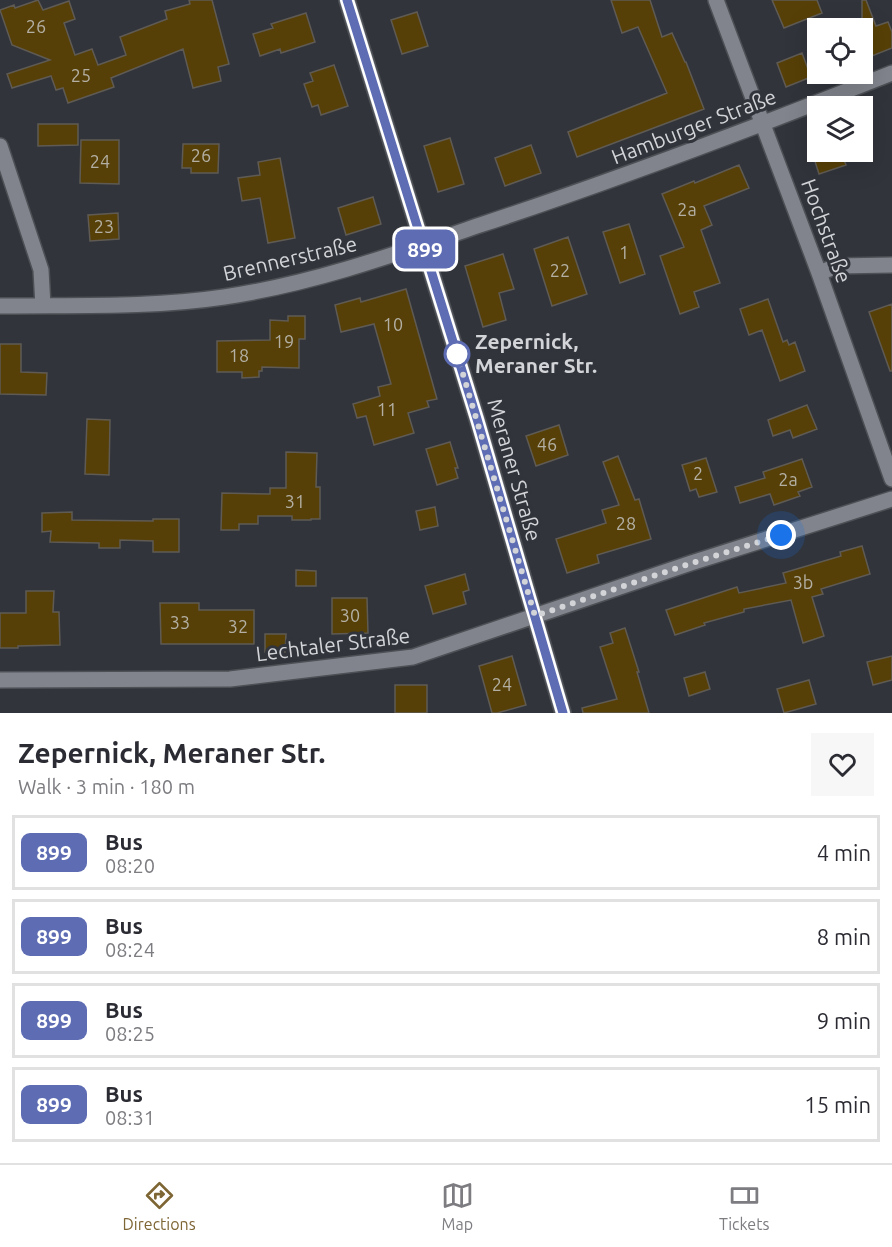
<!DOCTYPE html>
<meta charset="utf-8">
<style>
body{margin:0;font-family:Ubuntu,sans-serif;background:#f7f7f7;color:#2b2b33;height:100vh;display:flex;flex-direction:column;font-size:22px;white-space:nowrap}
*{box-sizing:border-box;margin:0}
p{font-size:20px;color:#7c7c81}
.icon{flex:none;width:33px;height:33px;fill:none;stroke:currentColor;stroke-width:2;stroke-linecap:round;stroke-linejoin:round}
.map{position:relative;height:713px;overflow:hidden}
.drawer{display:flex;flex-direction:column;background:#fff;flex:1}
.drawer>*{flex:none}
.badge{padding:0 12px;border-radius:9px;font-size:21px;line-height:39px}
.tools{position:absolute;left:807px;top:18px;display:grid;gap:12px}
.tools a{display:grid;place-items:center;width:66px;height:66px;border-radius:0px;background:#fff;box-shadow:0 6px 24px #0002;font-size:30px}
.you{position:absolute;width:30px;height:30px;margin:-15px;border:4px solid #fff;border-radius:50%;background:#1a73e8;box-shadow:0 0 0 9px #1a73e833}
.map>.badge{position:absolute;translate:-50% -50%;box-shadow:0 0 0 3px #fff}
.round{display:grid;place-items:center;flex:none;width:63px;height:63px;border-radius:0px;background:#f7f7f7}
.overview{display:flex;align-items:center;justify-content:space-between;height:102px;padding:0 18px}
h1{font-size:28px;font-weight:600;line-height:45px}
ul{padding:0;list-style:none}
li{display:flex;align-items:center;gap:18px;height:75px;margin:0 12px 9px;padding:0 6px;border:3px solid #e1e1e2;border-radius:0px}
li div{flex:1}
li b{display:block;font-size:22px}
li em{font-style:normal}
li .badge{min-width:66px;font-weight:700;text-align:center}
.dock{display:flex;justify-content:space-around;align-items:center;height:84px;border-top:2px solid #e1e1e2;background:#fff;font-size:16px;color:#7c7c81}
.dock a{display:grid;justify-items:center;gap:3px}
.dock .on{color:#7e6634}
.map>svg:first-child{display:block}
</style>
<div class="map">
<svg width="892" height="713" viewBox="0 0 892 713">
<rect width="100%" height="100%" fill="#31343b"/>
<path fill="#574007" stroke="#5f5b54" stroke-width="1.5" d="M38,0L43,10L69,1L75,19L64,23L75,55L92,49L98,65L126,55L120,37L167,19L165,11L190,4L189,0H212L229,64L218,67L221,81L193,88L183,49L111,78L114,87L68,103L63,88L56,90L51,76L12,88L7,74L50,60L12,45L0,10L14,5L15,8Z
M611,0H650L662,37L672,33L685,62H686L704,109L577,157L568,132L667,93L638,27L622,33Z
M772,0H817L822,13L784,28Z
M862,0H866L876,26L888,22L892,32V48L862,60Z
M417,12L428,46L402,54L391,20Z
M306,13L315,42L281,53L280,49L260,56L253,34L273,28L271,24Z
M802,53L811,77L786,87L777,63Z
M334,65L348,106L321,115L318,105L312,107L304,84L313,81L310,73Z
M38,124H78V145L38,146Z
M450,138L464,184L438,192L424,146Z
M81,140H119V184L80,183Z
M183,144H219L218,173H191V168H182Z
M531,145L541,173L505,186L495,158Z
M812,152H841L846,165L819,174Z
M280,158L295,238L268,243L260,198L242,201L238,178L260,175L258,162Z
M739,165L749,188L704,206L712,225L701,230L720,283L694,292L699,307L680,314L660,256L684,247L662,194L694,181L695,183Z
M373,197L381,224L346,235L338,208Z
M118,213L119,239L90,241L88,215Z
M629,224L645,274L620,283L603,232Z
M568,237L587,294L552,306L534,249Z
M503,254L514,289L499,293L506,320L483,327L465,266Z
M406,289L437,399L427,401L429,407L408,413L414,433L374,445L366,416L357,418L353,404L380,396L378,387L391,384L374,324L341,332L335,305L360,298L361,302Z
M768,299L783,342L787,340L789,345L795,342L805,371L780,381L762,330L749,335L740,309Z
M892,304V371H890L869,312Z
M288,316H305V339H299V368L262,367V371H259V377L242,378V372H217V341L270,340V320L288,321Z
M0,344H21V372L47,373L46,395L0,394Z
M807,405L817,429L793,438L790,430L773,436L768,420Z
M87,419L110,420L109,475L85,474Z
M559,425L568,455L536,466L526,436Z
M450,442L458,468H455L458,478L437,485L426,449Z
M286,452L317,453L316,487H320V519H311V520H292V516H258V524H239V530H221L222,493L270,494V488H286Z
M618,456L635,500L639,499L651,539L597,555L599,563L567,573L556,539L606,523L602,510L619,505L603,462Z
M706,458L717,492L699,497L696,489L690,491L682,465Z
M802,459L812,487L798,492L800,496L774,505L770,494L740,503L735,487L765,478L763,472Z
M435,507L438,526L420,530L416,511Z
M72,512V520L153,521V519H179V552H153V541L120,540V548H99V543L50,542L51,531L42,532V513Z
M862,546L870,574L821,589L823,594L812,597L824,636L803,643L791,600L744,609V612L704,623L705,625L675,635L666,610L737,587L739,593L786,583L783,573L841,556L840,552Z
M296,570L316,571V586H296Z
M465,574L469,590L463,592L466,604L433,614L425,586Z
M26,591H54L53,612H59L60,645L18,646V648H0V613H26Z
M332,598H367L368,633L332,634Z
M160,603H199V610H254V644H161Z
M625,628L639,672H637L649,713H583L582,708L617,699L600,647L613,643L610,633Z
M265,634H286L285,652H265Z
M512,656L526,705L497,713H492L479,666Z
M892,656V680L873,685L867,662Z
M705,672L710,689L689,696L684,678Z
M809,680L816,704L784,713L777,689Z
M395,685H427V713H395Z"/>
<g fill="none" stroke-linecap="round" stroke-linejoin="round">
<defs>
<path id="minor" d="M347,0L477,419L563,713
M716,0L819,273L892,479
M0,146L41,270L43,306
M819,273L837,266L892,265
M0,306C75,305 150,308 224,297C312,284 396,254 480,225C619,179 756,127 892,73
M0,680L230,679L413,657L691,563L892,499"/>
</defs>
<use href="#minor" stroke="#4d5055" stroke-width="18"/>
<use href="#minor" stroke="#81848c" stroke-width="15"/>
</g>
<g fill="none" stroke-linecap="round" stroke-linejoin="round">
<defs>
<path id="line" d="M347,0L477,419L563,713"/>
</defs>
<use href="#line" stroke="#fff" stroke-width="14"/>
<use href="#line" stroke="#5d6cb3" stroke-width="9"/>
<path stroke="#d2d4d8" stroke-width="6" stroke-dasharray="0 10.8" d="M457,354L535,616L692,563L781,535"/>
</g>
<circle fill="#fff" stroke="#5d6cb3" stroke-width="3" cx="457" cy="354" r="12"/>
<g text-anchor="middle" stroke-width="6" stroke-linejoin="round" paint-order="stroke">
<g font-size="18" fill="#b3afa4">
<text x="36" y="33">26</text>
<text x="81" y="82">25</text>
<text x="201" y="162">26</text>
<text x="100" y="168">24</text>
<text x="687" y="216">2a</text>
<text x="104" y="233">23</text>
<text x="624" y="259">1</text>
<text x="560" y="277">22</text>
<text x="393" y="331">10</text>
<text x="284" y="348">19</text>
<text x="239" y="362">18</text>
<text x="387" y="416">11</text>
<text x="547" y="451">46</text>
<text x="698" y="480">2</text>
<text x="788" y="486">2a</text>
<text x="295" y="508">31</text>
<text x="626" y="530">28</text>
<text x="803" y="589">3b</text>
<text x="350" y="622">30</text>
<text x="180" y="629">33</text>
<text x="238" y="633">32</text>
<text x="502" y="691">24</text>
</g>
<g font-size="21" fill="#d2d4d8" stroke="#31343b">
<text transform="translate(694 127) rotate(-21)" y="7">Hamburger Straße</text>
<text transform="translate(826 231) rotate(70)" y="7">Hochstraße</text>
<text transform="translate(290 259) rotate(-13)" y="7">Brennerstraße</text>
<text transform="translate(514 470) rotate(74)" y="7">Meraner Straße</text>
<text transform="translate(333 645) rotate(-7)" y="7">Lechtaler Straße</text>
</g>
<g font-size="21" font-weight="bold" fill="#d2d4d8" stroke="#31343b" text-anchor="start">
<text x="475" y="349">Zepernick,<tspan x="475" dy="24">Meraner Str.</tspan></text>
</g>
</g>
</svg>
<div class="tools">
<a><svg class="icon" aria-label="locate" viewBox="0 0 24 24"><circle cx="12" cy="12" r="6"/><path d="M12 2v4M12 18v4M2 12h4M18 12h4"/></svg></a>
<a><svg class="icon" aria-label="layers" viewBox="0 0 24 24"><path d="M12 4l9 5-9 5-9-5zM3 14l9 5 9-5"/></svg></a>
</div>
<div class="you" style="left:781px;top:535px"></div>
<b class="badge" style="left:425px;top:249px;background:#5d6cb3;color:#fff">899</b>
</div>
<section class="drawer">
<div class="overview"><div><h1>Zepernick, Meraner Str.</h1><p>Walk · 3 min · 180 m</p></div><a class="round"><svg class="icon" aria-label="heart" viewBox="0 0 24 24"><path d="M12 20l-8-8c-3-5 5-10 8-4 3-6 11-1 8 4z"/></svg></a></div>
<ul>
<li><span class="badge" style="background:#5d6cb3;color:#fff">899</span><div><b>Bus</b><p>08:20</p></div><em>4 min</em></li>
<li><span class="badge" style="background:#5d6cb3;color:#fff">899</span><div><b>Bus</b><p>08:24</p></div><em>8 min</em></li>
<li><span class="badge" style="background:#5d6cb3;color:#fff">899</span><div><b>Bus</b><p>08:25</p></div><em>9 min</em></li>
<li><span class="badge" style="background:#5d6cb3;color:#fff">899</span><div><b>Bus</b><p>08:31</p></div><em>15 min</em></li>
</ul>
</section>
<nav class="dock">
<a class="on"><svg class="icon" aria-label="directions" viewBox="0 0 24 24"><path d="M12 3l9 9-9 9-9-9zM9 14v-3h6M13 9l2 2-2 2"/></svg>Directions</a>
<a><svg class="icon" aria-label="map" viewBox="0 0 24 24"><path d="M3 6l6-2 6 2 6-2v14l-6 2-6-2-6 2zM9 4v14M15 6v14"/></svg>Map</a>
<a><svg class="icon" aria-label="tickets" viewBox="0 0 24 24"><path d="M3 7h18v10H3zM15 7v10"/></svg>Tickets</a>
</nav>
